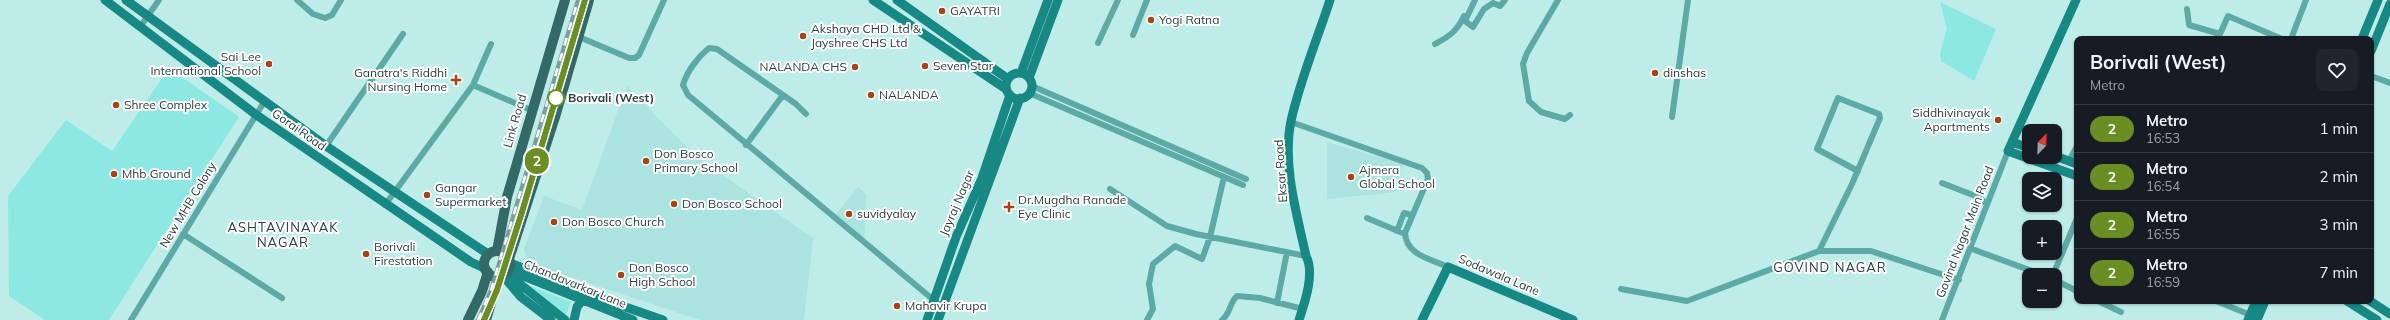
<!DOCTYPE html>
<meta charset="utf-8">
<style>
body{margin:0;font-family:Mulish,sans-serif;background:#20242c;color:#f1f3f6;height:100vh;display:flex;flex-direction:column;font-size:15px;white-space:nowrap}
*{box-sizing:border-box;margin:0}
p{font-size:13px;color:#9ea1a6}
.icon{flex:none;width:22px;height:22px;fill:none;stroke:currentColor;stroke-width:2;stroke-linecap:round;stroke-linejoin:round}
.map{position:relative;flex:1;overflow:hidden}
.panel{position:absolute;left:2074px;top:36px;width:300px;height:268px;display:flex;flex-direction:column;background:#171b24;border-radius:8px;box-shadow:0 1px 3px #0004}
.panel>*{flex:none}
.badge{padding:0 8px;border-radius:13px;font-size:14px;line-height:26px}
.needle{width:26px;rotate:23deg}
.tools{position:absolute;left:2022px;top:124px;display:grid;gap:8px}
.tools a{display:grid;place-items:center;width:40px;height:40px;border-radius:8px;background:#171b24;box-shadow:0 1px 3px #0004;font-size:20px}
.map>.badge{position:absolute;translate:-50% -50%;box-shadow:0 0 0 2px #fff}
.round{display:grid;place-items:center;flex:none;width:42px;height:42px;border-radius:8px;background:#20242c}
.head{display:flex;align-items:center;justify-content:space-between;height:68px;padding:0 16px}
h1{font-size:19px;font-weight:700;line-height:30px}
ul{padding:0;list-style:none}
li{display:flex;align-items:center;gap:12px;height:48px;padding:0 16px;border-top:1px solid #363941}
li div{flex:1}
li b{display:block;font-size:15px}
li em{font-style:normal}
li .badge{min-width:44px;font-weight:700;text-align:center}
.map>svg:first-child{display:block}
</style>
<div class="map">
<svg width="2390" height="320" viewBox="0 0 2390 320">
<rect width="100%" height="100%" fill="#beede9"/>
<path fill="#aae3df" d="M627,86L698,158L813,238L804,320H700L528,263L524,249L544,196L582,210Z
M1327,142L1403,164L1397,192L1327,199Z
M858,187L866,194L864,243L833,218Z"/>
<path fill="#8de7e2" d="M1940,2L1996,29L1974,81L1941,61L1940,53L1947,29Z
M169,68L239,117L109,320H45L9,296L8,196L66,120L112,151Z
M525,284L571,302L566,315Z"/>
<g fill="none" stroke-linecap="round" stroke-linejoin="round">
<path stroke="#5ca9a5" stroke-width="6" d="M297,0L313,14L325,18L332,15L341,0
M1475,0L1465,21L1473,27L1484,9L1493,3L1500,6L1505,0
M1558,0L1527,53L1523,64L1529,101L1541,112L1565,119L1570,115
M2187,9L2189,25L2220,34L2228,16L2282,39
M140,27L159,0
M1133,35L1147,0
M579,37L629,58H635L639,55L664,0
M2291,39L2306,0
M1098,43L1118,0
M1435,44C1450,36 1457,31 1464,16
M2371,76L2390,83
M473,85L531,110
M1032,86L1246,179
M1029,93L1243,185
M806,114L796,104L717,49L709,48C698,57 687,71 683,85L688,95L942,307
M1672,117L1688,0
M1291,122L1422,168L1427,173L1428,179L1405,233C1406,255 1431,259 1448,267
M746,145L783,95
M326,146L403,34
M2069,161L2077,146
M1942,183L1978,197L1986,203
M1110,189L1167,226L1196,234L1306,256
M385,205L473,85L491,44
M1367,218L1405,234
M1397,231L1404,213L1412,215
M183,234L282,298
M1972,249L2043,275
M1819,251L1852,184L1880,118L1879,114L1838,98L1817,149L1858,171
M2053,275L2077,218
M2055,280L2077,291
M1621,289L1687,301L1819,251H1871L1959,280
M2098,301L2121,312
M2216,301L2253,316
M1277,303L1287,252
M131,320L264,102
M1147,320L1153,309L1149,284L1153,264L1175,246L1202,259L1210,237L1224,177
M1222,320C1231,313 1229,303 1237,296L1260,298L1303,309
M1942,320L2008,151"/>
<path stroke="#188884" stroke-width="9" d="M105,0L255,114L471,262L486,269
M126,0L326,146L488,254
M873,0L1006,89
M897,0L1008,79
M2076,0L2008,151L2077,176
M2362,39L2378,0
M2371,51L2390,4
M1021,73L1048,0
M1006 86a13 13 0 1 1 26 0a13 13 0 1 1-26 0Z
M1029,78L1058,0
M2012,142L2029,148
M2055,156L2077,164
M510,263L585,293L663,320
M508,270L633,320
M506,273L565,320
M504,277L521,297L551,320
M2347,301L2377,320
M2370,301L2390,314
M574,320L577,307L585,296
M927,320L956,237L982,178L1010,95
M938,320L1020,98
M1299,320C1305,302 1315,273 1306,256C1297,214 1282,165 1291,121C1300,80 1317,40 1330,0
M1422,320L1448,267L1573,320
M2248,320L2256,301
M2257,320L2265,301"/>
<path stroke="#336966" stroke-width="10" d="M497,251L507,197L565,0
M484 264a13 13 0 1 1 26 0a13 13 0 1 1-26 0Z
M509,259L555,117L589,0
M468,320L482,291L488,272
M486,320L499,276"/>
<defs>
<path id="rail" d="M569,52L585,0
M478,320L491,290L578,0
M484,320L497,290L546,132"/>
</defs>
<use href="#rail" stroke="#7b9d9b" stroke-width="4"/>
<use href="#rail" stroke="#fff" stroke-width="2.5" stroke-dasharray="8" stroke-linecap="butt"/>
</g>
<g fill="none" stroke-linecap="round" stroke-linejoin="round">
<defs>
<path id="line" d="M484,320L497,290L522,212L585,0"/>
</defs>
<use href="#line" stroke="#fff" stroke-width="9"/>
<use href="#line" stroke="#6b8e23" stroke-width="6"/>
</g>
<g fill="#a84317" stroke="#fff" stroke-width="1.5">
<circle cx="942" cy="11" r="4"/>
<circle cx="1151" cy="20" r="4"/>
<circle cx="803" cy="36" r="4"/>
<circle cx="269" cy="64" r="4"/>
<circle cx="925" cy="66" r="4"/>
<circle cx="855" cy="67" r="4"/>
<circle cx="1655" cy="73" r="4"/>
<path d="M454 74h4v4h4v4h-4v4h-4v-4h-4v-4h4z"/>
<circle cx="871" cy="95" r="4"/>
<circle cx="116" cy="105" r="4"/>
<circle cx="1998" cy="120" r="4"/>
<circle cx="646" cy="161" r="4"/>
<circle cx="114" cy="174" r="4"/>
<circle cx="1351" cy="177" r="4"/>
<circle cx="427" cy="195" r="4"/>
<circle cx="674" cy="204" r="4"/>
<path d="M1007 201h4v4h4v4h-4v4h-4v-4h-4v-4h4z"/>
<circle cx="849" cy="214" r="4"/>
<circle cx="554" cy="222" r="4"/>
<circle cx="366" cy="254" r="4"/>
<circle cx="621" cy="275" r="4"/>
<circle cx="897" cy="306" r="4"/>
</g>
<circle fill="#fff" stroke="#6b8e23" stroke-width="2" cx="556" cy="98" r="8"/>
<g text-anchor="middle" stroke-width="4" stroke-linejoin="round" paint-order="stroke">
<g font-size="12" fill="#2e4140" stroke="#fff" text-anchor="start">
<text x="950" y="15">GAYATRI</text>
<text x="1159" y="24">Yogi Ratna</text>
<text x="811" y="33">Akshaya CHD Ltd &amp;<tspan x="811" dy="14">Jayshree CHS Ltd</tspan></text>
<text x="261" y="61" text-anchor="end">Sai Lee<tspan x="261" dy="14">International School</tspan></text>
<text x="933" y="70">Seven Star</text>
<text x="847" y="71" text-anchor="end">NALANDA CHS</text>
<text x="447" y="77" text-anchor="end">Ganatra's Riddhi<tspan x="447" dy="14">Nursing Home</tspan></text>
<text x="1663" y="77">dinshas</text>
<text x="879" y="99">NALANDA</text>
<text x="124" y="109">Shree Complex</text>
<text x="1990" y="117" text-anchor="end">Siddhivinayak<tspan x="1990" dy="14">Apartments</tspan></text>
<text x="654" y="158">Don Bosco<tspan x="654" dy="14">Primary School</tspan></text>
<text x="1359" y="174">Ajmera<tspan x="1359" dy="14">Global School</tspan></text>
<text x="122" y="178">Mhb Ground</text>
<text x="435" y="192">Gangar<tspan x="435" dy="14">Supermarket</tspan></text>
<text x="1018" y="204">Dr.Mugdha Ranade<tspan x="1018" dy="14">Eye Clinic</tspan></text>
<text x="682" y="208">Don Bosco School</text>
<text x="857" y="218">suvidyalay</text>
<text x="562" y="226">Don Bosco Church</text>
<text x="374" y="251">Borivali<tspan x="374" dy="14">Firestation</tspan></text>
<text x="629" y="272">Don Bosco<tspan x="629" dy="14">High School</tspan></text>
<text x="905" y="310">Mahavir Krupa</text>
</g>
<g font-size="12" font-weight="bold" fill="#2e4140" stroke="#fff" text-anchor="start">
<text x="568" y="102">Borivali (West)</text>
</g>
<g font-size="12" fill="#2e4140" stroke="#fff">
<text transform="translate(515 121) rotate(-74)" y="4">Link Road</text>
<text transform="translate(299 130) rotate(35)" y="4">Gorai Road</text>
<text transform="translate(1281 171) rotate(-94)" y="4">Eksar Road</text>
<text transform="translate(957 203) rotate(-67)" y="4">Jayraj Nagar</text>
<text transform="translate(188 205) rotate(-59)" y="4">New MHB Colony</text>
<text transform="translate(1965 232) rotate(-69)" y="4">Govind Nagar Main Road</text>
<text transform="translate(1499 275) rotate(23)" y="4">Sodawala Lane</text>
<text transform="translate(575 284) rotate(22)" y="4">Chandavarkar Lane</text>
</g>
<g font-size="13" letter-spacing="1" fill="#2e4140" stroke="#fff">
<text x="283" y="232">ASHTAVINAYAK<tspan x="283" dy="15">NAGAR</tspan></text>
<text x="1830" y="272">GOVIND NAGAR</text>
</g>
</g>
</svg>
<div class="tools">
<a><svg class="needle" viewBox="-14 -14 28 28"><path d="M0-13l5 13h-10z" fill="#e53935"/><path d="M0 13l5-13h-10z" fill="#9ea1a6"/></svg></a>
<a><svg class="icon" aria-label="layers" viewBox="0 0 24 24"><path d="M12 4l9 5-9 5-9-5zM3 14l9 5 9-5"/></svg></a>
<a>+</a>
<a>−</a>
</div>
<b class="badge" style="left:537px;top:161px;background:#6b8e23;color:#fff">2</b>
<section class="panel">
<div class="head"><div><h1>Borivali (West)</h1><p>Metro</p></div><a class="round"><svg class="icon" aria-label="heart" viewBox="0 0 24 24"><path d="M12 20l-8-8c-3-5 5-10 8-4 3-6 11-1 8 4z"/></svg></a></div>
<ul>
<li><span class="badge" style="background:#6b8e23;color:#fff">2</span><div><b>Metro</b><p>16:53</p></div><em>1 min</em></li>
<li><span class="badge" style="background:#6b8e23;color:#fff">2</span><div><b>Metro</b><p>16:54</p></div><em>2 min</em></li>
<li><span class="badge" style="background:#6b8e23;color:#fff">2</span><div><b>Metro</b><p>16:55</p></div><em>3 min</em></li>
<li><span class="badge" style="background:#6b8e23;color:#fff">2</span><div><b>Metro</b><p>16:59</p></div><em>7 min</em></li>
</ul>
</section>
</div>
